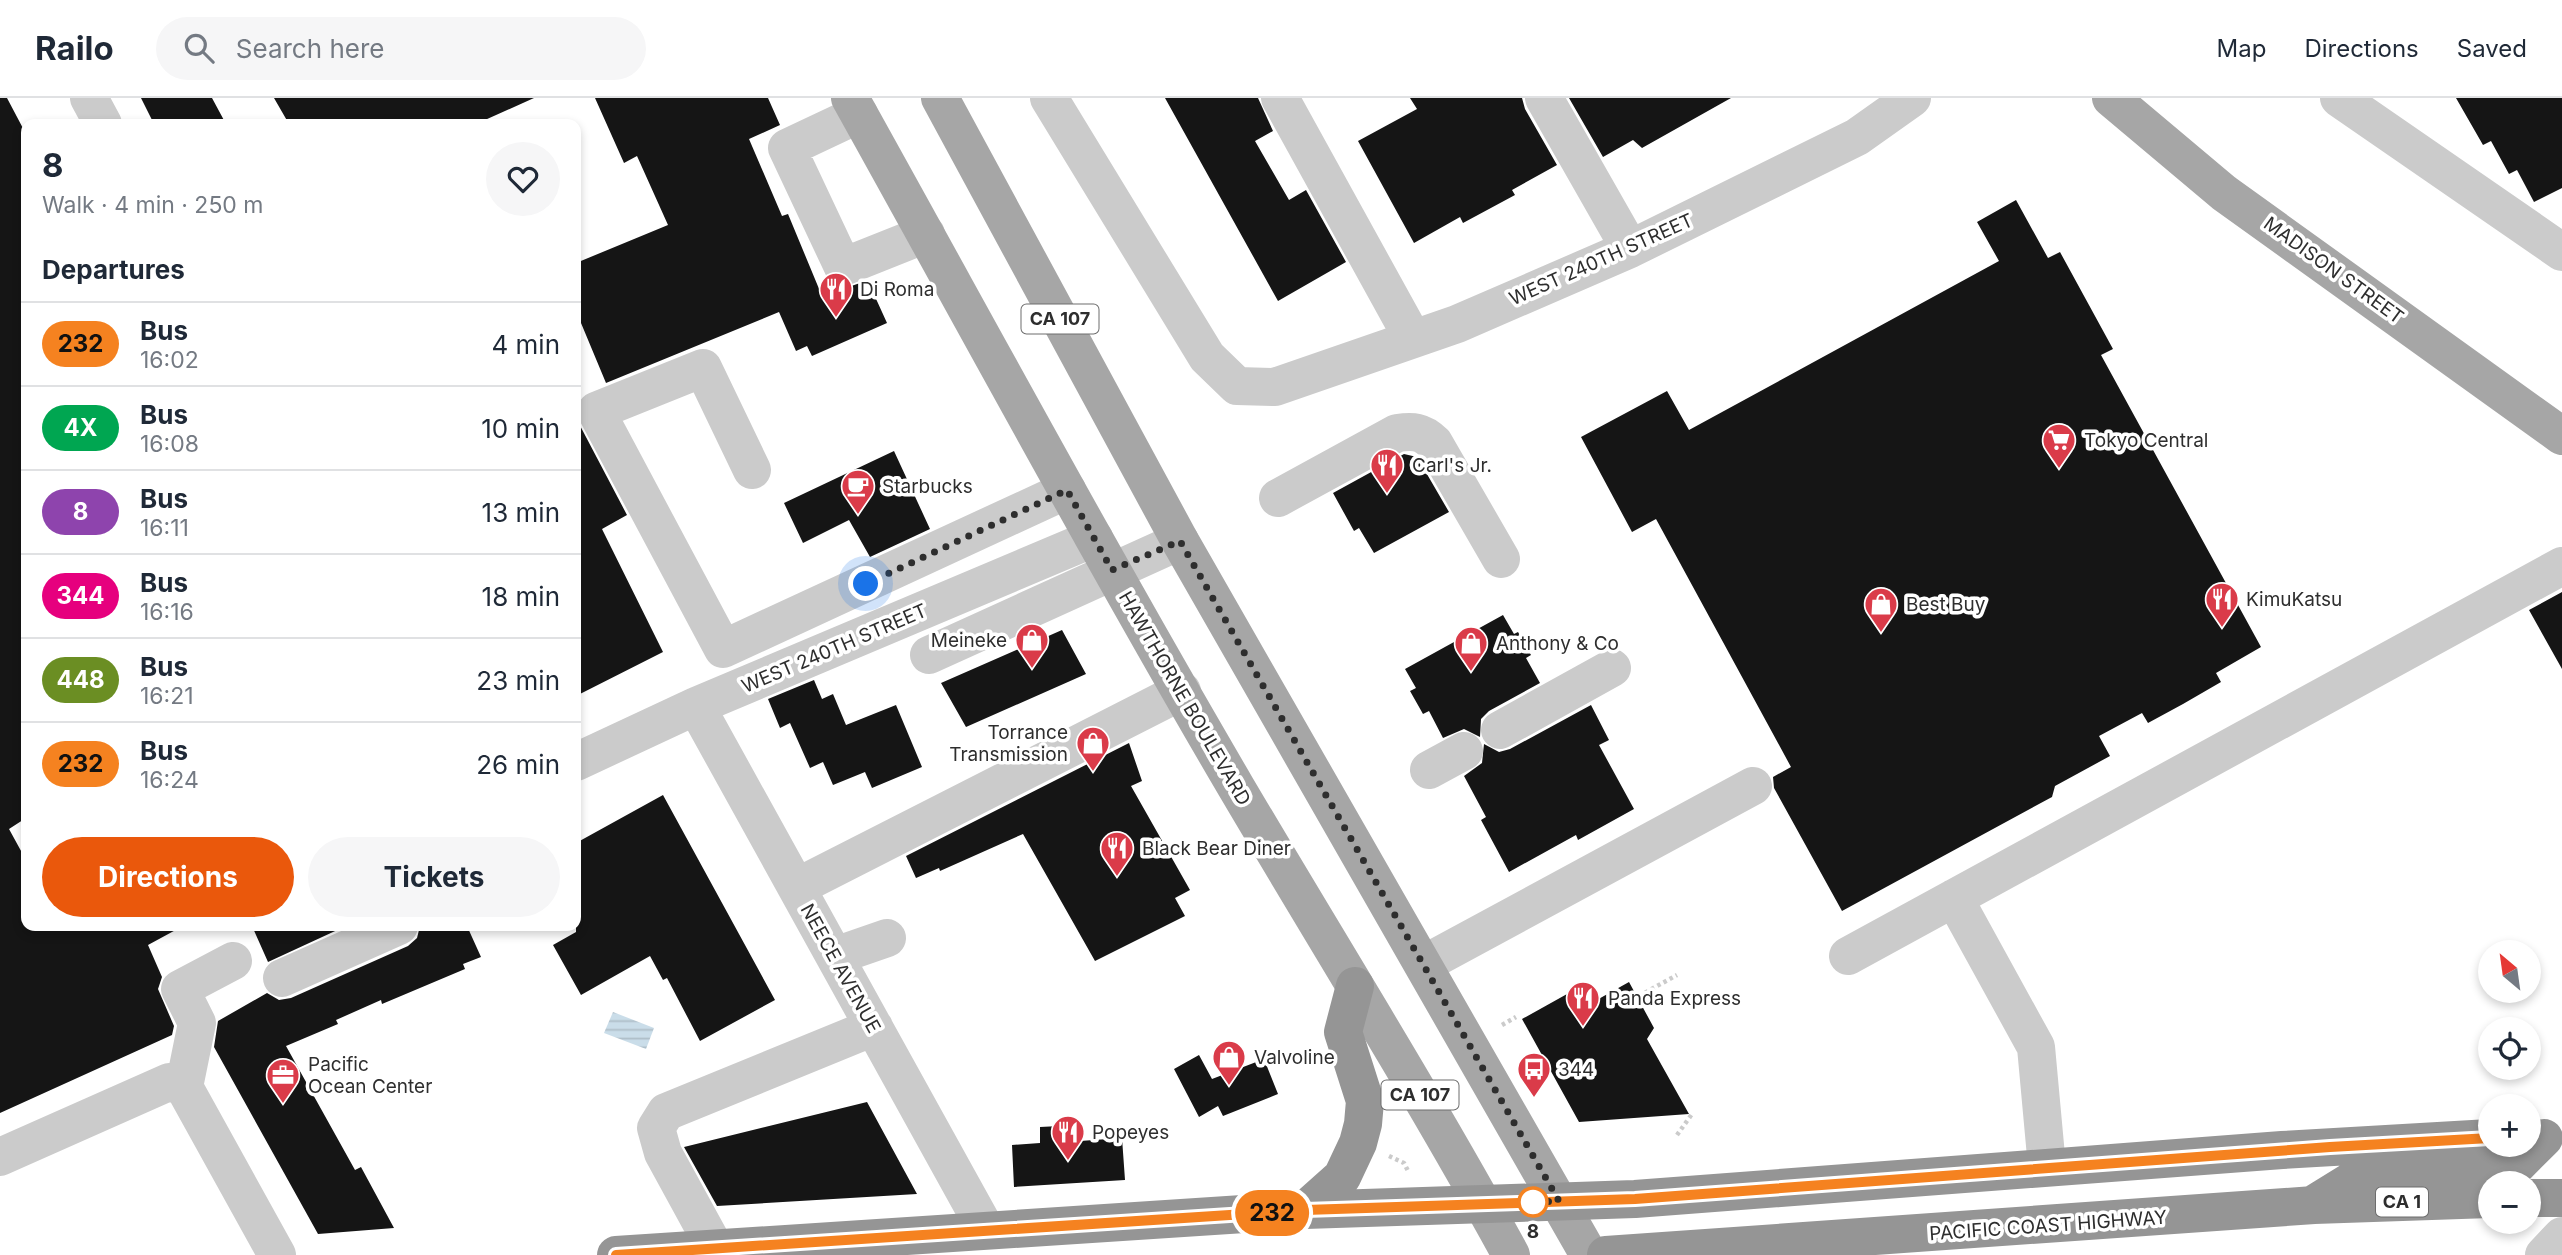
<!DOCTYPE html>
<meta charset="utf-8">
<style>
body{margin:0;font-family:Inter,sans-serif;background:#f6f6f7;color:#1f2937;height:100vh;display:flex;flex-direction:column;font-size:26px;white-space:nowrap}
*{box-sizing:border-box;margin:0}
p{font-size:23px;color:#747a83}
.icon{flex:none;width:38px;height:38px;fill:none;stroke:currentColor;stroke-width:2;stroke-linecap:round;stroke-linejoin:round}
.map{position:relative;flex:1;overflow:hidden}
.details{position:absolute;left:21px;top:21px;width:560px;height:812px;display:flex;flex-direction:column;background:#fff;border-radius:14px;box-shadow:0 4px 10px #0003}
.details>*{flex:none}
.badge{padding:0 14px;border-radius:23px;font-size:24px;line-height:46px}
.needle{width:46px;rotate:331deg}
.tools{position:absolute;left:2478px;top:842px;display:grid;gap:14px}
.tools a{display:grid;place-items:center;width:63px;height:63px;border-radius:50%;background:#fff;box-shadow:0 4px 10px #0003;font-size:35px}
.you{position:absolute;width:35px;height:35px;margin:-18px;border:5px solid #fff;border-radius:50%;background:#1a73e8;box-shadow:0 0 0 10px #1a73e833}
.map>.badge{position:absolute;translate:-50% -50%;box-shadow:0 0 0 4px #fff}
h2{padding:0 21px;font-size:26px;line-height:63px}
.round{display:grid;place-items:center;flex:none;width:74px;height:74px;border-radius:37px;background:#f6f6f7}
.headline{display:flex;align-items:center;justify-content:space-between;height:119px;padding:0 21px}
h1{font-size:33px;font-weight:700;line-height:52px}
.action{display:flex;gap:14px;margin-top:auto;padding:14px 21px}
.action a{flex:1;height:80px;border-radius:42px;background:#ea580c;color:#fff;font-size:28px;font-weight:700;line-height:80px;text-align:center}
.action a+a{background:#f6f6f7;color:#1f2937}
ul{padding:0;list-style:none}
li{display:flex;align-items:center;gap:21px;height:84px;padding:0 21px;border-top:2px solid #e0e1e3}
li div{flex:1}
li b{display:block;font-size:26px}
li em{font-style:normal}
li .badge{min-width:77px;font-weight:700;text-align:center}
header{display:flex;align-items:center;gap:42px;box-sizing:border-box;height:98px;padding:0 35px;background:#fff;border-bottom:2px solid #e0e1e3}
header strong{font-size:33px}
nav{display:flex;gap:38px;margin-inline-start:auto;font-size:24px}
.search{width:490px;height:63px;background:#f6f6f7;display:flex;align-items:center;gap:18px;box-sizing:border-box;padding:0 24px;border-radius:38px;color:#747a83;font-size:26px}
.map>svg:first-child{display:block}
</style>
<header>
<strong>Railo</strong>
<div class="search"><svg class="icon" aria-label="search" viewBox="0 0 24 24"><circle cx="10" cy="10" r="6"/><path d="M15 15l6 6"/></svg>Search here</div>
<nav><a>Map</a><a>Directions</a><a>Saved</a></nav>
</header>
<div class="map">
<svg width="2562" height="1157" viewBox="0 0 2562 1157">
<defs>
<pattern id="water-rules" width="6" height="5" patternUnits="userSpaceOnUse" patternTransform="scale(1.75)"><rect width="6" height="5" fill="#cadde9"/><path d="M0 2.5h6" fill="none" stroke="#aebec8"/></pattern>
</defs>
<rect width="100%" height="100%" fill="#fff"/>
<path fill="url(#water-rules)" d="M613,914L654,930L646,951L604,935Z"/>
<path fill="#151515" d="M0,0H7L26,36V720L9,731L26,762V828H183L148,847L162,879L158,891L174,928L172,937L0,1015Z
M141,0H212L226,26H154Z
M274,0H534L476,26H289Z
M595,0H768L780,27L749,41L782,118L788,116L822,198L863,184L868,195L872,192L887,225L812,258L807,248L796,253L779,214L606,285L576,213V165L668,127L637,58L624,65Z
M1165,0H1258L1273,33L1255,43L1289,102L1306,92L1346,164L1278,203Z
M1410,0H1522L1525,11L1557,67L1512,92L1515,97L1463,125L1460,119L1414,145L1358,43L1417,11Z
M1569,0H1731L1642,50L1633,42L1603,59Z
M2456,0H2562V90L2534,104L2517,72L2509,76L2491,43L2483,47Z
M2016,102L2048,160L2060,154L2113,251L2101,257L2261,549L2216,575L2221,584L2183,606L2148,625L2142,615L2099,638L2110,658L2055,688L2052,699L1842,813L1774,690L1773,679L1791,669L1656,421L1632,434L1581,339L1667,293L1689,332L1999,163L1977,124Z
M576,320L627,417L602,431L663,554L576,598Z
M894,353L930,431L870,459L849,422L803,445L784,405Z
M1404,356L1417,359L1449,414L1374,455L1359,430L1354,433L1333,395Z
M2562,494V571L2529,512Z
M1503,517L1514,536L1518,534L1531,557L1526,560L1540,585L1489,613L1481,621L1480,639L1464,631L1443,640L1429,613L1423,616L1410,593L1416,590L1405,571Z
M1062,532L1086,576L966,629L941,585Z
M814,582L822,601L833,596L846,627L896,607L922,669L872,690L865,674L833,687L823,664L810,670L790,625L780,630L768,601Z
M1591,607L1609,642L1599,647L1634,711L1578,742L1576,737L1509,774L1481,722L1486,719L1464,678L1482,665L1484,646L1499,654L1510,651Z
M1129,645L1142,683L1131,688L1190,792L1175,800L1185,818L1095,863L1023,736L940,773L939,770L916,780L906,758Z
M663,697L775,902L700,943L667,880L663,882L650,858L581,897L553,847L576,834V745Z
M252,828H346L268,864Z
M420,828H467L481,859L463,866L465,871L382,906L381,902L336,922L338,926L286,948L355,1072L361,1069L394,1130L318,1136L214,949L218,923L267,895L279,902L291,900L408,848L417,840Z
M1629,884L1654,930L1647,941L1689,1016L1579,1024L1522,921L1576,891L1586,908Z
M1199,957L1212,981L1264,961L1278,996L1223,1018L1218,1008L1199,1019L1174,971Z
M867,1004L917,1096L717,1108L684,1049Z
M1079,1027L1080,1043L1122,1040L1125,1082L1014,1089L1012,1047L1040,1045V1029Z"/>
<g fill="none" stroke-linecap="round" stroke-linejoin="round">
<path stroke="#cbcbcb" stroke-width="4.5" stroke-dasharray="3.5 3.5" stroke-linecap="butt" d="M1639,898L1677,877
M1502,927L1516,919
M1677,1037L1692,1016
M1389,1058L1404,1065L1408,1073"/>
<path stroke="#cbcbcb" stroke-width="38" d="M89,0L103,26
M1049,0L1207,259L1237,288L1275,289L1457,226L1630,151L1857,39L1912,0
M1280,0L1413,241
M1544,0L1630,151
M2339,0L2562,154
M859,16L787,50L843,169L926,136
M752,372L703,270L596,313L723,551L1067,392
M1278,400L1397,335C1413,333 1422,333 1434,345L1501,461
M929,557L1180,443
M696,608L986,1132
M1500,632L1612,570
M576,664L696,608L1094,440
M1429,672L1464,653
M797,789L1182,593
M1954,800L2036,949L2047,1069
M835,858L887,840
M1848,858L2562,468
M1424,866L1753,688
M282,880L399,828
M184,989L197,925L180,891L233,863
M0,1059L169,984L184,989L277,1157
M715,1150L663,1055L656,1030L666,1014L874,929
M2544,1157L2562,1138"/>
<path stroke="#a6a6a6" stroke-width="38" d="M850,0C978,230 1103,462 1236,689C1328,845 1424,998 1511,1157
M940,0L1180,443L1589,1157
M2111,0L2224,95L2562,338"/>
<path stroke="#959595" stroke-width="38" d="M2529,1100H2562
M2314,1106L2361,1077L2517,1067L2544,1040
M1305,1112L1342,1079L1358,1045L1363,1026L1365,1003L1343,934L1355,888
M616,1157L1305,1112L1635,1101L2282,1052L2490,1040
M1606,1157L2314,1107L2490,1101"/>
</g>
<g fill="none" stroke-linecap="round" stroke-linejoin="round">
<defs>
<path id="line" d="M616,1157L1305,1112L1635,1101L2330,1049L2490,1040"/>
</defs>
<use href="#line" stroke="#fff" stroke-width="16"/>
<use href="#line" stroke="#f58220" stroke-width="10"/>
<path stroke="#2e2e2e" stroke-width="7" stroke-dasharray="0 12.6" d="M866,486L1067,392L1112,472L1180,443L1559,1103L1533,1104"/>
</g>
<defs>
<symbol id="restaurant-pin" viewBox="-11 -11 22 30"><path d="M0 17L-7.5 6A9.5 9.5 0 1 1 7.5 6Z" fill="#da3b49" stroke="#fff"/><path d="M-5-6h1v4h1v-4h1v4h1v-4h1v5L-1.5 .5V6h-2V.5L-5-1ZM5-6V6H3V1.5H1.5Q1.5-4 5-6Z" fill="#fff"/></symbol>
<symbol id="supermarket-pin" viewBox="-11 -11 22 30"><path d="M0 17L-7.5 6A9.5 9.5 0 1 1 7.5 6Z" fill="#da3b49" stroke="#fff"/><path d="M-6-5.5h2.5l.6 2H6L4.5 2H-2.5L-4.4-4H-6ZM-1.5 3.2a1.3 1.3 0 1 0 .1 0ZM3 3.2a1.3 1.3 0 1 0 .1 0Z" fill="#fff"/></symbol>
<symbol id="cafe-pin" viewBox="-11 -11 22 30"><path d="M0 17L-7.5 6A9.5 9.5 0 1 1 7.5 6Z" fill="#da3b49" stroke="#fff"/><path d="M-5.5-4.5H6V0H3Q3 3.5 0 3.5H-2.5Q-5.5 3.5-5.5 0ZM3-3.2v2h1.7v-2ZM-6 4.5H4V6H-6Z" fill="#fff"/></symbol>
<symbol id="shop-pin" viewBox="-11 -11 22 30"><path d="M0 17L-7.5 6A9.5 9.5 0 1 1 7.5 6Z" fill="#da3b49" stroke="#fff"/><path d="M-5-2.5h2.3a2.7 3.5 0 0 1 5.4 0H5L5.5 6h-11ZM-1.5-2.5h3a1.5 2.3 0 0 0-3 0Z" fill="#fff"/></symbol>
<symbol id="bus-pin" viewBox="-11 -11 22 30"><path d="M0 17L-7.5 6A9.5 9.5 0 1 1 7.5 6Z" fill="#da3b49" stroke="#fff"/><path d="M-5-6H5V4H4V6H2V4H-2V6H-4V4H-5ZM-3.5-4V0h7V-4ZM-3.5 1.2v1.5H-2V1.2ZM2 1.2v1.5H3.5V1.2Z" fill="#fff"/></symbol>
<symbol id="office-pin" viewBox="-11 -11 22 30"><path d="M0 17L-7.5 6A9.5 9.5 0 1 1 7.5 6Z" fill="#da3b49" stroke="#fff"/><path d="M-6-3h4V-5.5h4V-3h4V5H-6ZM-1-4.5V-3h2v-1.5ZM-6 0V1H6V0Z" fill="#fff"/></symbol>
</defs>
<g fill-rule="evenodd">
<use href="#restaurant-pin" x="817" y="172" width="38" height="52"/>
<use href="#supermarket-pin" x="2040" y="323" width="38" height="52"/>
<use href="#restaurant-pin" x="1368" y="348" width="38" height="52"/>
<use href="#cafe-pin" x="839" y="369" width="38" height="52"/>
<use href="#restaurant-pin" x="2203" y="482" width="38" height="52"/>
<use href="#shop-pin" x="1862" y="487" width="38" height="52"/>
<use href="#shop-pin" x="1013" y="523" width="38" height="52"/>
<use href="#shop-pin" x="1452" y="526" width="38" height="52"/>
<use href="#shop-pin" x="1074" y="626" width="38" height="52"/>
<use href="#restaurant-pin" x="1098" y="731" width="38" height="52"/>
<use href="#restaurant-pin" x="1564" y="881" width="38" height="52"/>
<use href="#shop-pin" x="1210" y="940" width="38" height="52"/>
<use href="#bus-pin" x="1515" y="952" width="38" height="52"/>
<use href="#office-pin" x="264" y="958" width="38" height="52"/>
<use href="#restaurant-pin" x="1049" y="1015" width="38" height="52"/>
</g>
<circle fill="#fff" stroke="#f58220" stroke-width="3.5" cx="1533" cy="1104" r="14"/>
<g text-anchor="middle" stroke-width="7" stroke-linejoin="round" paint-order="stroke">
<g fill="#fff" stroke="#6d6d6d" stroke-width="2">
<rect x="1021.5" y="206.5" width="77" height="29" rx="5"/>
<rect x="1381.5" y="982.5" width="77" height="29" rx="5"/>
<rect x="2376" y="1089.5" width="52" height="29" rx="5"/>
</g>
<g font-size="18" font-weight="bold" fill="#2e2e2e">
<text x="1060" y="227">CA 107</text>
<text x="1420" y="1003">CA 107</text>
<text x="2402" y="1110">CA 1</text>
</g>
<g font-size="19" fill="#2e2e2e" stroke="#fff">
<text transform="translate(1601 161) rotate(-24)" y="7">WEST 240TH STREET</text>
<text transform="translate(2334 172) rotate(36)" y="7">MADISON STREET</text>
<text transform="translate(834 550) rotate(-23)" y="7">WEST 240TH STREET</text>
<text transform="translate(1185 600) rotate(60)" y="7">HAWTHORNE BOULEVARD</text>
<text transform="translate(841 870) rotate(61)" y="7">NEECE AVENUE</text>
<text transform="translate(2048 1127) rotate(-4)" y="7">PACIFIC COAST HIGHWAY</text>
</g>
<g font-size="19" fill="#2e2e2e" stroke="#fff" text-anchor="start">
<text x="860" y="198">Di Roma</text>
<text x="2084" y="349">Tokyo Central</text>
<text x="1412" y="374">Carl's Jr.</text>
<text x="882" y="395">Starbucks</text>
<text x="2246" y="508">KimuKatsu</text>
<text x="1906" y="513">Best Buy</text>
<text x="1007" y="549" text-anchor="end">Meineke</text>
<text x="1496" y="552">Anthony &amp; Co</text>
<text x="1068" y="641" text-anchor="end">Torrance<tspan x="1068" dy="22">Transmission</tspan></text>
<text x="1142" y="757">Black Bear Diner</text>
<text x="1608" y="907">Panda Express</text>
<text x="1254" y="966">Valvoline</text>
<text x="308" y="973">Pacific<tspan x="308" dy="22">Ocean Center</tspan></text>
<text x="1558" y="978">344</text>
<text x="1092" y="1041">Popeyes</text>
</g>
<g font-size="19" font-weight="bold" fill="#2e2e2e" stroke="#fff">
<text x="1533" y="1140">8</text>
</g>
</g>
</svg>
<div class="tools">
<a><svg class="needle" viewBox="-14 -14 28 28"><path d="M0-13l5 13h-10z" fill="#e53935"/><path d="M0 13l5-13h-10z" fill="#747a83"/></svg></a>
<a><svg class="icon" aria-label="locate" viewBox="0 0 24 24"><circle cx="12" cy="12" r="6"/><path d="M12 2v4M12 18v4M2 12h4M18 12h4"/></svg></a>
<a>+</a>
<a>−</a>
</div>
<div class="you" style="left:866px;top:486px"></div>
<b class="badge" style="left:1272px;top:1115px;background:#f58220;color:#111">232</b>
<section class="details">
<div class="headline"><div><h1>8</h1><p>Walk · 4 min · 250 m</p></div><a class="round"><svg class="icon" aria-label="heart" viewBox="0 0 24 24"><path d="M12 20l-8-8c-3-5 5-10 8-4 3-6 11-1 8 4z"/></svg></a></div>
<h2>Departures</h2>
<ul>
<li><span class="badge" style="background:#f58220;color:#111">232</span><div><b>Bus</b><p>16:02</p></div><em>4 min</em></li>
<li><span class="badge" style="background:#00a651;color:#fff">4X</span><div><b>Bus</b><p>16:08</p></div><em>10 min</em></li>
<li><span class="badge" style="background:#8e44ad;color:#fff">8</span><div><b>Bus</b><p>16:11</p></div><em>13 min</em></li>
<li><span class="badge" style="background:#e6007e;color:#fff">344</span><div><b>Bus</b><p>16:16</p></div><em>18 min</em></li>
<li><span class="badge" style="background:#6b8e23;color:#fff">448</span><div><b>Bus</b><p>16:21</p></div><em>23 min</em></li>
<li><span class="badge" style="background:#f58220;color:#111">232</span><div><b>Bus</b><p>16:24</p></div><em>26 min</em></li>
</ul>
<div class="action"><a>Directions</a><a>Tickets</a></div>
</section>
</div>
